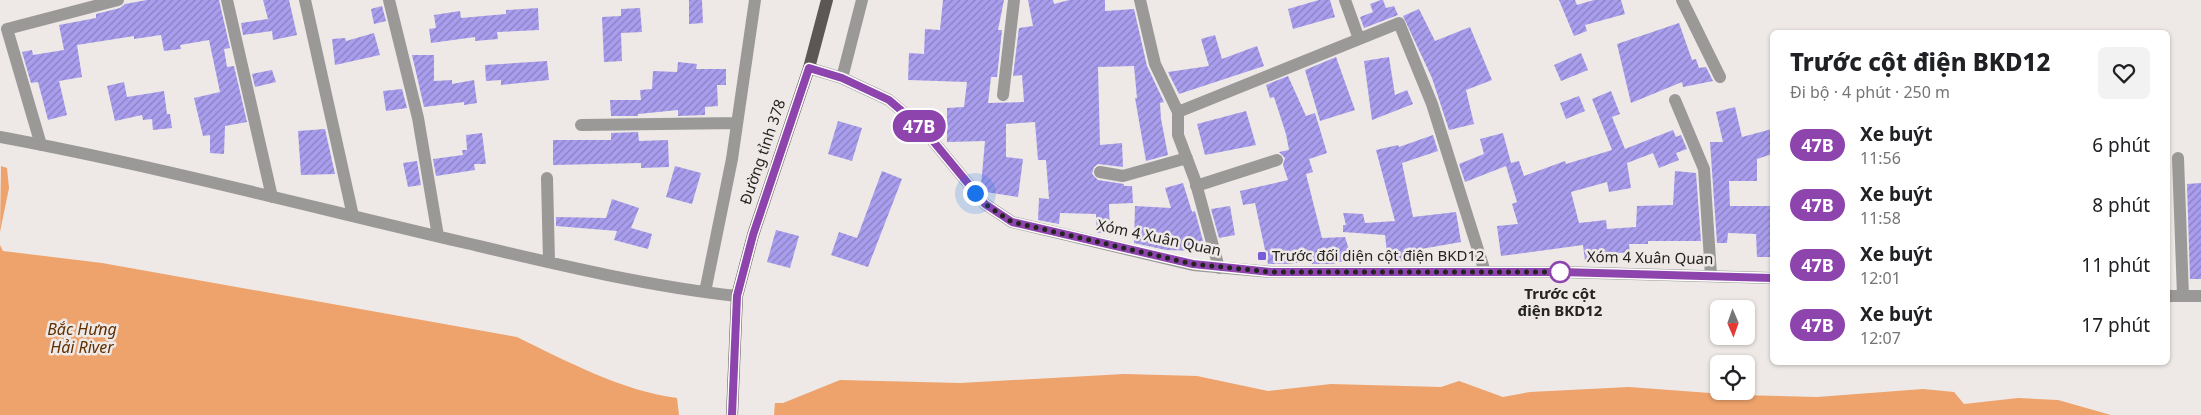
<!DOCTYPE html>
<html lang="vi">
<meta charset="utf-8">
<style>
body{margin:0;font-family:"Noto Sans",sans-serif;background:#f2f2f2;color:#202124;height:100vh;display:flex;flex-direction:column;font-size:19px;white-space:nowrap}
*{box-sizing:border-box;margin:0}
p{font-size:16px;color:#757577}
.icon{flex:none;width:28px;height:28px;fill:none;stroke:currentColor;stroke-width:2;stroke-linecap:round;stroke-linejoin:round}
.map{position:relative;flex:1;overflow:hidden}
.details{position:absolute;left:1770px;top:30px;width:400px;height:335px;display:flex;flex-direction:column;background:#fff;border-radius:8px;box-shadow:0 1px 4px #0004}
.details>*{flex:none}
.badge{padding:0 10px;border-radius:16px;font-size:18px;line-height:32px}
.needle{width:32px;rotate:178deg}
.tools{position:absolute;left:1710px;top:300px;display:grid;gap:10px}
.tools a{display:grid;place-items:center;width:45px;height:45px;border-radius:8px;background:#fff;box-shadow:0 1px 4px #0004;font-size:25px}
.you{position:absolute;width:25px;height:25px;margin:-12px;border:4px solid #fff;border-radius:50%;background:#1a73e8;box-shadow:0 0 0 8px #1a73e833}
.map>.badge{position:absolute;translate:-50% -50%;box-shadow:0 0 0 2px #fff}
.round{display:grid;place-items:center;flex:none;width:52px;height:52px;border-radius:8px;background:#f2f2f2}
.overview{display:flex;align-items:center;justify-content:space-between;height:85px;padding:0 20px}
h1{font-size:24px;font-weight:800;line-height:38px}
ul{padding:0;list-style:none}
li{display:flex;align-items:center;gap:15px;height:60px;padding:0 20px}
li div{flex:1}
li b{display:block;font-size:19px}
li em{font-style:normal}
li .badge{min-width:55px;font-weight:700;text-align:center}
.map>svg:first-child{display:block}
</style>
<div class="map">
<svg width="2201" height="415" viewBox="0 0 2201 415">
<defs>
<pattern id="building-hatch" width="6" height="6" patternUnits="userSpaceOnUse" patternTransform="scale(1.25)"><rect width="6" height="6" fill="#a99ded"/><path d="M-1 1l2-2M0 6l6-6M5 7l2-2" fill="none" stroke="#8980c0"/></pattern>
</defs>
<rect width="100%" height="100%" fill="#eee9e6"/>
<path fill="#eea26c" d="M1,166L7,168L9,188L0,232Z
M0,245L3,251L102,263L517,337C564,360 625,392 677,398L679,415H0Z
M1124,374L1197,376L1268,391L1331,384L1441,387L1459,381L1503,397L1530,392L1629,387L1737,395L1817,397L1923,389L1954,392L1964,404L2018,398L2058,400L2111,415H774L775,403H783L840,380L960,383Z"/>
<path fill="url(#building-hatch)" d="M147,0H219L230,48L224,49L227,67L234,66L247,122L225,126L224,154L210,153V135L203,136L194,98L220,92L209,40L180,45L181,49L164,51L161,35L134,39V36L77,45L82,77L59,81L67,115L48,120L38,82L31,83L22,52L32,50L33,55L64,50L59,25L96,18V14L120,8L125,4Z
M263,0H289L297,35L273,40L272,31L243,35L241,23L268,19Z
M689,0H702L703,23L689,24Z
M943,0H1004L998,30H1002L997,77H991L988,103L1024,102L1022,75L1013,76L1019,28L1033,26L1028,0H1053L1054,4L1069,0H1105V11L1134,9L1147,66L1164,102L1160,103L1161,119L1168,155L1146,161L1135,98H1137L1134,66L1098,67L1100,145L1122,143L1123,167L1098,164L1094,167L1092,174L1098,180L1124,184V186H1132L1133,203L1109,204L1110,232L1097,233L1096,214L1060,213L1059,224L1038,220L1039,198L1049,199L1046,160H1038L1035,122L1006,124V157L1023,159L1018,197L986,192L981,186L985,141L947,142V108L964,107L967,82L908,80L909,53L924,54L925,29L940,30Z
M1319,0H1330L1335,17L1293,29L1288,9Z
M1381,0H1383L1386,8L1394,6L1398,15L1364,28L1360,17L1373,12L1370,4Z
M1559,0H1575L1577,5L1594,0H1621L1625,14L1585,25L1587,31L1574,36Z
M382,6L386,21L374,24L371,9Z
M538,8L539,30L497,32L498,39L475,41V37L431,43L429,29L436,28L434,15L460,11L461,18L506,14V10Z
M640,8L642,32L621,33L622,61L604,62L602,17L621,16V9Z
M1419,9L1435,41L1470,27L1492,80L1466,90L1474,124L1449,130L1432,78L1403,16Z
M1679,23L1692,60L1696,59L1699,68L1706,67L1713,81L1683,87L1682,82L1631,103L1617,44Z
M374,33L380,55L335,65L332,39L345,38L346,41Z
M1215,35L1222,59L1257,46L1264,66L1179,94L1168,72L1209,66L1201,39Z
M1581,53L1588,70L1561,81L1554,65Z
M412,55H434V81L452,80V84L474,80L477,103L464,105V102L424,107Z
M1336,57L1355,110L1320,121L1305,70Z
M1389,57L1395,95L1407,90L1413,104L1372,120L1364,61Z
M547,61L549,80L501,85V80L486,81L485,65Z
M678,62L697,64L696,69H726V85H717L718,106L705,107V115L678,116V110L638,114V116H611L610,100H641L640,90L652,89L653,71L677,72Z
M272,70L276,82L255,87L252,74Z
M1288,76L1306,116L1315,113L1327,153L1309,159L1313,172L1306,174L1322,238L1345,237L1352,259L1332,264H1312L1311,260L1290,264H1268L1255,203L1243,205L1240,191L1288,180L1283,165L1285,158L1279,152L1289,150L1286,134L1274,97L1270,98L1266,85Z
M124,82L127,97L164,91L167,114H170L172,128L153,130L152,119L143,120L142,115L115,121L107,86Z
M402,89L407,108L386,111L383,91Z
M1611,91L1620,114L1612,117L1625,149L1673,130L1676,137L1681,135L1687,149L1676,153L1679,160L1659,168L1653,153L1627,163L1631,188L1609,192L1607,182L1571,192L1579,223L1606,220L1607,229L1636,227L1637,206L1673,205L1675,171L1696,173L1701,241H1648V244H1629L1630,252L1597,255L1598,259L1585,261L1583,245L1501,256L1497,226L1518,224L1512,204L1517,202L1506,166L1465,182L1459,164L1484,154L1480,139L1503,133L1511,163L1519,161L1524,176L1565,161L1566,164L1612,150L1592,99Z
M1579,96L1585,111L1566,119L1560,103Z
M1735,107L1742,137L1772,129V154L1757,159V181H1729L1730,206H1772V257H1757L1756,234L1728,233L1727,243H1717L1710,142H1723L1716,112Z
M1246,111L1256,145L1205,155L1197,124Z
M838,121L862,128L852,161L828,154Z
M325,129L335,174L301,175L298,131Z
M638,132L639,141L668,140L669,167L641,168V163L553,165V140H611V133Z
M482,133L486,164H474L475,170L436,176L433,159L463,155L462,150H467L466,135Z
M1433,135L1438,151L1402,163L1413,217L1456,212L1461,242L1404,252L1405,261L1388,262L1385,235L1343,232V225H1346L1343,213L1363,214L1365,223L1395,221L1376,150L1398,145L1399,147Z
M417,161L421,185L408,187L403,163Z
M675,166L701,173L692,204L666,197Z
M882,171L902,179L868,267L831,255L839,232L857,238Z
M1183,183L1192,212L1195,211L1203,241L1196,242V251L1166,250L1134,243L1135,206L1171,208L1165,188Z
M2201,183V279H2190L2187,184Z
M612,199L639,208L631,228L652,234L648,249L614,240L617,231L556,226V217L606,218Z
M1230,206L1235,235L1219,238L1211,209Z
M776,230L799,236L790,268L767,262Z"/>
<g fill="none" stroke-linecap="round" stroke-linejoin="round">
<path stroke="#9b9998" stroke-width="12" d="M227,0L272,197
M305,0L353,216
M389,0L418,118L438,236
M1140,0L1155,64L1178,112
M1345,0L1359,39
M1682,0L1720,77
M809,68L842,78L889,100L924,130L985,204L1012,222L1193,265L1271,272H1561L1772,278
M842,78L862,0
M1003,95L1014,0
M1675,100L1704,169L1711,275
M581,125L737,123
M0,137C156,166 311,207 466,243C555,264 646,286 737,296
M41,145L7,29L118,0
M2178,158L2183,296
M1100,172L1123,176L1187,158
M547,178L549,262
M1196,186L1277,160
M1219,268L1195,180L1178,135V112L1399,23L1432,104L1485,272
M705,292L732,159L755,0
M2168,296H2201"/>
<path stroke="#5a5755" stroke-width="12" d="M732,415L737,296L753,235L809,68L827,0"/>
</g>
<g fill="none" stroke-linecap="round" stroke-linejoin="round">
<defs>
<path id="line" d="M732,415L737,296L753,235L809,68L842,78L889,100L924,130L985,204L1012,222L1193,264L1271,272H1561L1772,278"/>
</defs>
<use href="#line" stroke="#fff" stroke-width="11"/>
<use href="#line" stroke="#8e44ad" stroke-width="8"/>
<path stroke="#242321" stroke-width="5" stroke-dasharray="0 9" d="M975,193L985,204L1012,222L1193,264L1271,272H1560"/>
</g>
<rect fill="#785cd6" stroke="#eee9e6" stroke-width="2" x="1257" y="251" width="10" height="10" rx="2.5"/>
<circle fill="#fff" stroke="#8e44ad" stroke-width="2.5" cx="1560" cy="272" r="10"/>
<g text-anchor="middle" stroke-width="5" stroke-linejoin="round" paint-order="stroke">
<g font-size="15" fill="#242321" stroke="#eee9e6">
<text transform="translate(763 152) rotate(-71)" y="5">Đường tỉnh 378</text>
<text transform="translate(1159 238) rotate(12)" y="5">Xóm 4 Xuân Quan</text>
<text transform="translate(1650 258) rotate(1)" y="5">Xóm 4 Xuân Quan</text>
</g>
<g font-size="15" fill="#242321" stroke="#eee9e6" text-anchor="start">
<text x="1272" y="261">Trước đối diện cột điện BKD12</text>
</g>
<g font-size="15" font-weight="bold" fill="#242321" stroke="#eee9e6">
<text x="1560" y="299">Trước cột<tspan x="1560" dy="17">điện BKD12</tspan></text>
</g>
<g font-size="16" font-style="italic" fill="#603003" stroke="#eee9e6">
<text x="82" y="335">Bắc Hưng<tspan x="82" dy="18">Hải River</tspan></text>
</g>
</g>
</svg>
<div class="tools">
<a><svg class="needle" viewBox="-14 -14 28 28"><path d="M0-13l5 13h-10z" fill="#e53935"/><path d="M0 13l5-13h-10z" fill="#757577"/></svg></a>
<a><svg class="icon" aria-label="locate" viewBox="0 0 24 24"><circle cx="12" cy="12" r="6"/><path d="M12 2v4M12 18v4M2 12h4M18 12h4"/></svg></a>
</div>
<div class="you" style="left:975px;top:193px"></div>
<b class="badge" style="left:919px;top:126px;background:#8e44ad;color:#fff">47B</b>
<section class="details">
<div class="overview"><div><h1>Trước cột điện BKD12</h1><p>Đi bộ · 4 phút · 250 m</p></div><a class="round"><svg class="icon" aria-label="heart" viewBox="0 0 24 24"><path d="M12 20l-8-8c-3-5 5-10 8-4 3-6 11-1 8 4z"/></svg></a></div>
<ul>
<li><span class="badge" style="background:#8e44ad;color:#fff">47B</span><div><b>Xe buýt</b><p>11:56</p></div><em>6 phút</em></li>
<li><span class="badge" style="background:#8e44ad;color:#fff">47B</span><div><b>Xe buýt</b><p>11:58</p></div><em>8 phút</em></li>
<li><span class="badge" style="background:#8e44ad;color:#fff">47B</span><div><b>Xe buýt</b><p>12:01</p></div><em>11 phút</em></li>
<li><span class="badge" style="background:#8e44ad;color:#fff">47B</span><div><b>Xe buýt</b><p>12:07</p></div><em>17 phút</em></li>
</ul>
</section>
</div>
